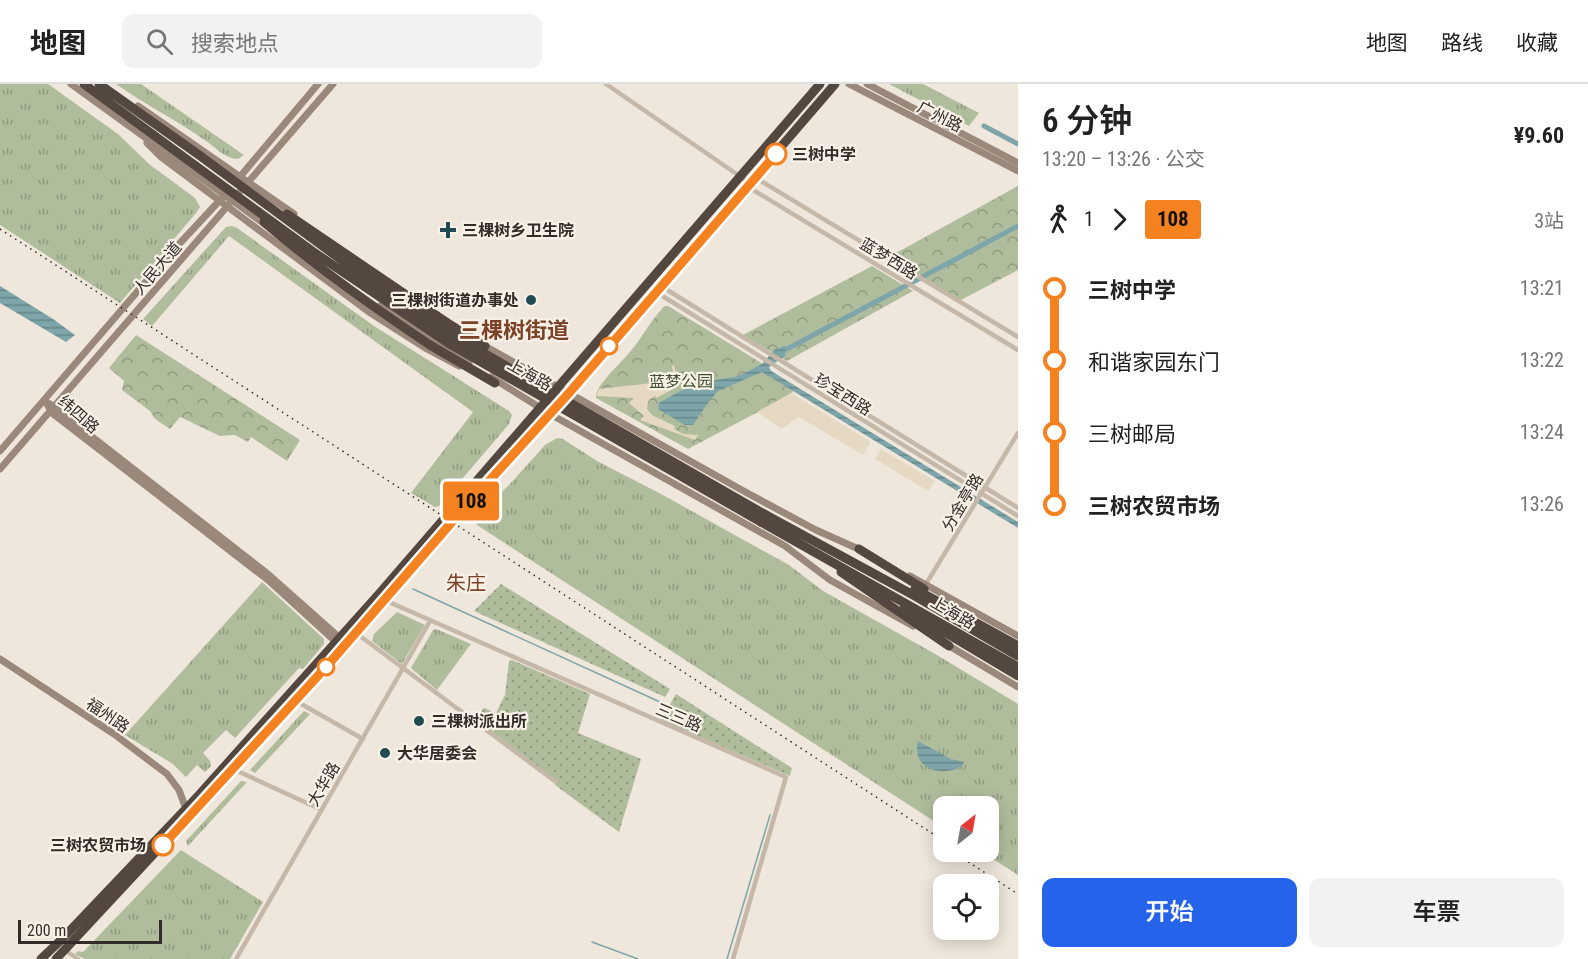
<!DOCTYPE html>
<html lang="zh">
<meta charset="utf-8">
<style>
body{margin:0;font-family:"Roboto Condensed","Noto Sans SC",sans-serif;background:#f2f2f2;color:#222;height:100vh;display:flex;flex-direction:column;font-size:22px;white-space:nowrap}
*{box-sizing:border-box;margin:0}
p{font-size:20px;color:#767676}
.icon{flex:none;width:33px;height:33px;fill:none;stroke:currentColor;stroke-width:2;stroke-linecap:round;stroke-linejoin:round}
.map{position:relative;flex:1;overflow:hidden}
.drawer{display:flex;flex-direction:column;background:#fff;width:570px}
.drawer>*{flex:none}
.badge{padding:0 12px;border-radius:4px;font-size:21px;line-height:39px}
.needle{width:39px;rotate:31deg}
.buttons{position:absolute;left:933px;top:712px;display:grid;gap:12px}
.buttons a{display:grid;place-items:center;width:66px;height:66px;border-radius:12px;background:#fff;box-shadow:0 3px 15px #0003;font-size:30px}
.scale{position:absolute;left:18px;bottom:15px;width:144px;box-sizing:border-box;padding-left:6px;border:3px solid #342c28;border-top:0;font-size:16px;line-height:21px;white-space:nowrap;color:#342c28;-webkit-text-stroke:4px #f8f1e7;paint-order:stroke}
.map>.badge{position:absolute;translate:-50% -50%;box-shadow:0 0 0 3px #fff}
.legs{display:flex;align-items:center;gap:9px;height:66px;padding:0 24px;font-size:20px}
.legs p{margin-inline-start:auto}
.summary{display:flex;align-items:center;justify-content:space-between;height:102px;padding:0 24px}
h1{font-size:33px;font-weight:600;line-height:45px}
.cta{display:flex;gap:12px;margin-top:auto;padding:12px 24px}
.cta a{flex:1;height:69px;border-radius:12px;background:#2563eb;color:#fff;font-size:24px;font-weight:600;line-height:69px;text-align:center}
.cta a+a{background:#f2f2f2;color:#222}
ul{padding:0 24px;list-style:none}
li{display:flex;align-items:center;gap:21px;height:72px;font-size:22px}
li i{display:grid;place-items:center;width:9px;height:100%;margin:0 8px;background:currentColor}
li i::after{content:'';width:15px;height:15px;margin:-8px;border:4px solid;border-radius:50%;background:#fff}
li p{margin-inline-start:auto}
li:first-child i{background:linear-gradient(#0000 50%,currentColor 0)}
li:last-child i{background:linear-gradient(currentColor 50%,#0000 0)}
header{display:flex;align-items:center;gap:36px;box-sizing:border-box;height:84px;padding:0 30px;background:#fff;border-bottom:2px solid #e0e0e0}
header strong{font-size:28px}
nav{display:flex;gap:33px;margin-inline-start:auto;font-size:21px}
.search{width:420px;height:54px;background:#f2f2f2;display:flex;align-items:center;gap:15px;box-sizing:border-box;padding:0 21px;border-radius:12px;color:#767676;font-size:22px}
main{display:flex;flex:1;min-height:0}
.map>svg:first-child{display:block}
</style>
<header>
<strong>地图</strong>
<div class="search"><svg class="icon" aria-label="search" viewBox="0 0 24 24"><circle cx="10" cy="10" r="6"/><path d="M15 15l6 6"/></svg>搜索地点</div>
<nav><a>地图</a><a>路线</a><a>收藏</a></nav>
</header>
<main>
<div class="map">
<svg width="1018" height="875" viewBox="0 0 1018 875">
<defs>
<pattern id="grass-tufts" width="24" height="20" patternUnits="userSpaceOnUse" patternTransform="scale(1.5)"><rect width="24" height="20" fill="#b0bd9d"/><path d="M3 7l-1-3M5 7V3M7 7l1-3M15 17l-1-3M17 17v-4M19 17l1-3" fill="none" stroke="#909a80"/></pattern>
<pattern id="forest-crowns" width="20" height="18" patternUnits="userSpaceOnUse" patternTransform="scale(1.5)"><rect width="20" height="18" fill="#b0bd9d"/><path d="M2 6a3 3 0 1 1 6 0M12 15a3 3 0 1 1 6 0" fill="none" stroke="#909a80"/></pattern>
<pattern id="garden-dots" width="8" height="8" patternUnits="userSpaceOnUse" patternTransform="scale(1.5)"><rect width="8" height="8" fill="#b0bd9d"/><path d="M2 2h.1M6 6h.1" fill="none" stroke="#909a80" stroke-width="1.8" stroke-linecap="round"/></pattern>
<pattern id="water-rules" width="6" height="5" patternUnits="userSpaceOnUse" patternTransform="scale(1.5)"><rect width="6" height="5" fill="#7da5aa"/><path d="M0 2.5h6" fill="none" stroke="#67878a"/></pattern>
</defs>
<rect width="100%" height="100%" fill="#efe7db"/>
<path fill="url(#grass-tufts)" d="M0,0H48L118,50L149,80L195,114L200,123L196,129L120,219L0,141Z
M116,0H141L244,71L238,75C226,75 216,64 206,57C177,36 145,21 116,0Z
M889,0H923L979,29L969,42Z
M232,142L237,144L374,242L509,327L512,331L509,340L439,422L435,423L411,409L473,328L229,152L152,242L143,235L226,143Z
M557,354L563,355L597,377L661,410L789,481L823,507L937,571L1018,620V791L982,768H988V723H944L943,743L480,443L475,439V434L479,430L510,400L545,361Z
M262,498L324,555V560L303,585L299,584L235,654L226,646L203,669L210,677L211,682L205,688L197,681L186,693L173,680L125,651Z
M397,528L425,541L402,580L372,557L374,550Z
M436,545L471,560L437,606L411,584L433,546Z
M304,627L310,630L255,689L250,686Z
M241,697L247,698L188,762L186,757Z
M181,766L263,818L230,875H85L75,870L78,867L83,868Z"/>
<path fill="url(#forest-crowns)" d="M1018,102V186L959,217L887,174Z
M872,182L913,207L787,277L743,251Z
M665,222H668L768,283L771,287L798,304L784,314L688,365L596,314C594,303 620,280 628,270C642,255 650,236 665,222Z
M136,251L300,356L287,377L251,353L248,358L235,351L220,352L180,333L170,345L155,335L150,327L122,306L124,297L109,284Z"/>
<path fill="url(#garden-dots)" d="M501,500L670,605L665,613L474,527Z
M509,577L512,576L590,610L578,649L641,675L619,748L555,701L557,697L478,637L477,632L484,624L496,629L505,611Z
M676,610L792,684L790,692L661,636Z"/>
<path fill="#e6d9c3" d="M674,281L679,302L656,314L655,312L650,315L648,318L647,325L652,331L675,342L674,345L683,350L698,351L695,356L640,336L644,332L629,319L634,314L596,312L599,305L652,299L669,288L673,289L672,282Z
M791,309L871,358L863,371L799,333L782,345L757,328Z
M881,365L935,397L928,407L875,375Z"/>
<path fill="url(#water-rules)" d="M0,202L53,235L75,251L66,258L0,219Z
M784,262L787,263L785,272L769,283L771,287L1018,438V444L762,288L718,307L709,317L693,341H685L658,325L659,319L692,300L739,292L762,280L774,266Z
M918,657L951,675L964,678L962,682C942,694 911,685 918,657Z"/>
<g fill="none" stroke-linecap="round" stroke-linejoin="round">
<path stroke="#7da5aa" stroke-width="1.5" d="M413,505L660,618
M592,858L638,875
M727,875L770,731"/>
<path stroke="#7da5aa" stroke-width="5" d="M984,42L1018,60
M787,265L1018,142"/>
<path stroke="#c6b8a8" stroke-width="4.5" d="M606,0L751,100
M756,94L1018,253
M748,103L1018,266
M661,202L1018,424
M656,208L1018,432
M926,500L1018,349
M389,518L786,693L733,875
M356,549L556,698
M296,617L363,655
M233,685L322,726
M65,866L78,875
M236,875L430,537"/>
<path stroke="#9a887a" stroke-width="7" d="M71,0L266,141
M849,0L1018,87
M867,0L1018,79
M138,22L294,130
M147,59L161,73L369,228L427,265L459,282
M239,94L318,0
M380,222L469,279
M483,261L749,410L816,446L863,467
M491,293L550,330L785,462L830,496L913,542
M45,316L52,329L268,496L336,558
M50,320L268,490L340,554
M0,367L168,172L222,114
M0,385L333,0
M910,492L1018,552
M946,560L1018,603
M0,575L114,650L155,681L167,690L179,706L186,725"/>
<path stroke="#544740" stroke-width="9" d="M446,238L485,262
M430,261L495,299
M766,431L915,512L1018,572
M761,438L1018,583
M859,465L924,505
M841,488L949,562
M915,505L1018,562
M904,524L1018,592
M41,875L62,855L199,711L379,510L820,0
M56,875L296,617L458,431L569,309L835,0"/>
<path stroke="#342c28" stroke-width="1.5" stroke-dasharray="1.5 4.5" stroke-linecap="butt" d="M0,145L944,757
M953,768L1018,810"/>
<path stroke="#544740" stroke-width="9" d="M84,0L312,167L448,259L761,438
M99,0L199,71L351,183L452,251L766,431
M287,130L446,238
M264,138C316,183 373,223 430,261"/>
</g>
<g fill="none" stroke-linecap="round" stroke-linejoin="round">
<defs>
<path id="line-1" d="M163,761L326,583L458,431L569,309L776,70"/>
</defs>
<use href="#line-1" stroke="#fff" stroke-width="14"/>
<use href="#line-1" stroke="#f58220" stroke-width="9"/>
</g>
<g fill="#fff" stroke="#f58220" stroke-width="3">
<circle cx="776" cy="70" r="10"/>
<circle cx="609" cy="262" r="8"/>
<circle cx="326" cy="583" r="8"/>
<circle cx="163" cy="761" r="10"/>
</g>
<g fill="#214b52" stroke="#f8f1e7" stroke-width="2">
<path d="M445 137h6v6h6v6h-6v6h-6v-6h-6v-6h6z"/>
<circle cx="531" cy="216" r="6"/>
<circle cx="419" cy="637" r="6"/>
<circle cx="385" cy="669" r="6"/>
</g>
<g text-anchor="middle" stroke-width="4.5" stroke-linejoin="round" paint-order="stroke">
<g font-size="16" fill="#342c28" stroke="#f8f1e7">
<text transform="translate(940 32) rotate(27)" y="6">广州路</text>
<text transform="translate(889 174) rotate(31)" y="6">蓝梦西路</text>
<text transform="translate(157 184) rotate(-49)" y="6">人民大道</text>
<text transform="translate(530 290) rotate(29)" y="6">上海路</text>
<text transform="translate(843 310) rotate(32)" y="6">珍宝西路</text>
<text transform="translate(79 330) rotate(41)" y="6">纬四路</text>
<text transform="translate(962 418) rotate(-59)" y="6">分金亭路</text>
<text transform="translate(953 528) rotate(30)" y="6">上海路</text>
<text transform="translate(108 631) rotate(34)" y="6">福州路</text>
<text transform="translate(679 633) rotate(23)" y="6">三三路</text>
<text transform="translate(323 700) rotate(-60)" y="6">大华路</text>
</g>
<g font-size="16" font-weight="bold" fill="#342c28" stroke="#f8f1e7" text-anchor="start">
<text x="792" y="76">三树中学</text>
<text x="146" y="767" text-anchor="end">三树农贸市场</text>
</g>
<g font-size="16" font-weight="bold" fill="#342c28" stroke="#f8f1e7" text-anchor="start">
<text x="462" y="152">三棵树乡卫生院</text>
<text x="519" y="222" text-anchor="end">三棵树街道办事处</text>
<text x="431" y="643">三棵树派出所</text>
<text x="397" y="675">大华居委会</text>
</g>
<g font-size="16" fill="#41502e" stroke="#f8f1e7">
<text x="681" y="303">蓝梦公园</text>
</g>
<g font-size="20" fill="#7c4228" stroke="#f8f1e7">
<text x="466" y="506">朱庄</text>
</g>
<g font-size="22" font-weight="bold" fill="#7c4228" stroke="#f8f1e7">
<text x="514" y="254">三棵树街道</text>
</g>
</g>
</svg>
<div class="buttons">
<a><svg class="needle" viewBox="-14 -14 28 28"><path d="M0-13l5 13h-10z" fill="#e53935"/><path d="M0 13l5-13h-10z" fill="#767676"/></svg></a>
<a><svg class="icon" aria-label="locate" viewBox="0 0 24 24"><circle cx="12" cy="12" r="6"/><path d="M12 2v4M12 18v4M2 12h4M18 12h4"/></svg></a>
</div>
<div class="scale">200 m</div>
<b class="badge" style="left:471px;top:417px;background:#f58220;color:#111">108</b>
</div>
<section class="drawer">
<div class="summary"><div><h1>6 分钟</h1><p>13:20 – 13:26 · 公交</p></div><b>¥9.60</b></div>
<div class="legs"><svg class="icon" aria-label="walk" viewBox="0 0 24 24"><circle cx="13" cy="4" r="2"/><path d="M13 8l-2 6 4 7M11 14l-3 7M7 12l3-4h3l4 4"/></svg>1<svg class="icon" aria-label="forward" viewBox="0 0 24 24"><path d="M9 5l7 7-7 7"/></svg><b class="badge" style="background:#f58220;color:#111">108</b><p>3站</p></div>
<ul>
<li><i style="color:#f58220"></i><b>三树中学</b><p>13:21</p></li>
<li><i style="color:#f58220"></i><span>和谐家园东门</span><p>13:22</p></li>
<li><i style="color:#f58220"></i><span>三树邮局</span><p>13:24</p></li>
<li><i style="color:#f58220"></i><b>三树农贸市场</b><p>13:26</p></li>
</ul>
<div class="cta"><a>开始</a><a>车票</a></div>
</section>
</main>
